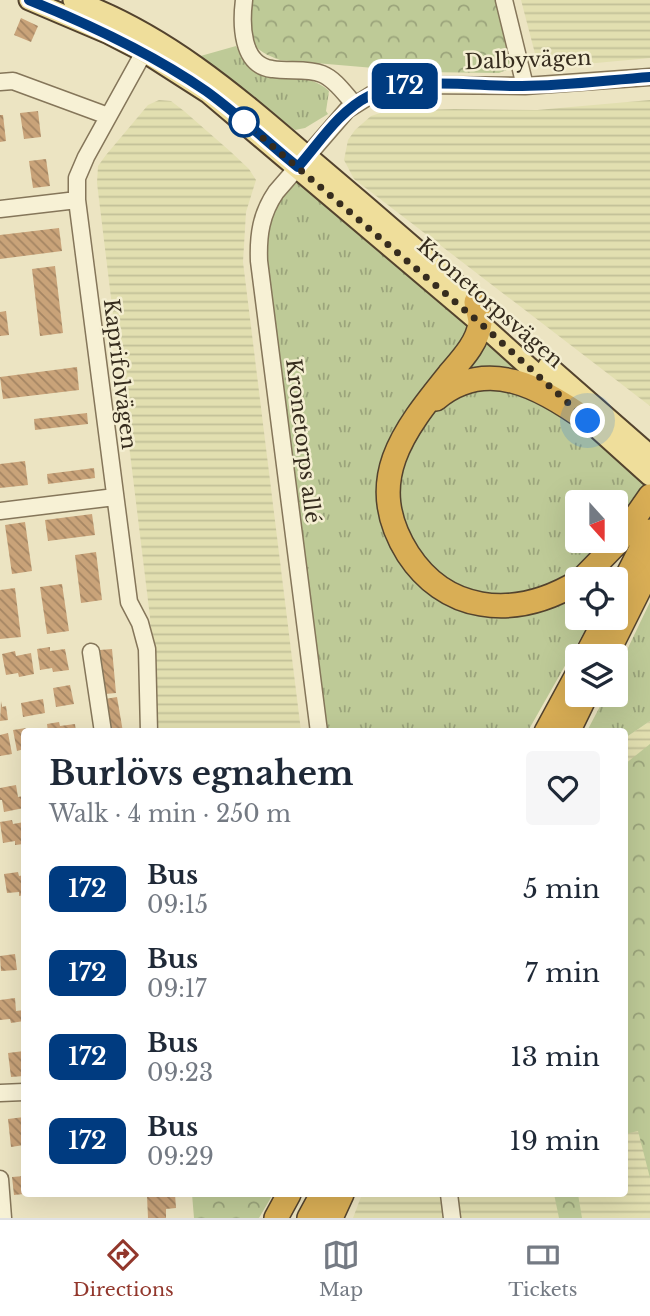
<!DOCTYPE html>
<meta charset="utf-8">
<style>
body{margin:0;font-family:"Libre Baskerville",serif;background:#f6f6f7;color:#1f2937;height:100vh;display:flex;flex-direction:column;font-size:26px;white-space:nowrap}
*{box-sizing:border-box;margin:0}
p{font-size:23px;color:#747a83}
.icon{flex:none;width:38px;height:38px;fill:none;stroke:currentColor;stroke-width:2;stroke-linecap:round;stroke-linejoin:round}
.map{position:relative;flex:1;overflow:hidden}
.side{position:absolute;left:21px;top:728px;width:607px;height:469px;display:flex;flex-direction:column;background:#fff;border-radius:7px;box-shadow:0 7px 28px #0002}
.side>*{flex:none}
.badge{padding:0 14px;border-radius:10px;font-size:24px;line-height:46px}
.needle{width:46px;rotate:159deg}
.fabs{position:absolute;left:565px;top:490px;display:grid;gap:14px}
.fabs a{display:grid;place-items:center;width:63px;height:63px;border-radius:7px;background:#fff;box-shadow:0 7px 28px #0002;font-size:35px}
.you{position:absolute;width:35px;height:35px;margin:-18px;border:5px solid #fff;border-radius:50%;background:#1a73e8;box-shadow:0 0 0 10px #1a73e833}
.map>.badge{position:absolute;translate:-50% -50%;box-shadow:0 0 0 4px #fff}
.round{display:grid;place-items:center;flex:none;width:74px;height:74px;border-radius:7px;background:#f6f6f7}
.overview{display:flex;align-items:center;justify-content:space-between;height:119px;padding:0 28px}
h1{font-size:33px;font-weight:700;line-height:52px}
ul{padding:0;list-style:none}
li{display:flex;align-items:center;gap:21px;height:84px;padding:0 28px}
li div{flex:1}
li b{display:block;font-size:26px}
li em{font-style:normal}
li .badge{min-width:77px;font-weight:700;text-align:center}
.tab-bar{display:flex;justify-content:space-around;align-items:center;height:98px;border-top:2px solid #e0e1e3;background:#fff;font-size:19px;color:#747a83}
.tab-bar a{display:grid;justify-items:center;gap:4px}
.tab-bar .active{color:#92372c}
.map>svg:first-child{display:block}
</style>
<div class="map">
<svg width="650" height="1218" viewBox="0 0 650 1218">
<defs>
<pattern id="farmland-rules" width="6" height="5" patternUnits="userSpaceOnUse" patternTransform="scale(1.75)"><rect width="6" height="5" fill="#e2dfb0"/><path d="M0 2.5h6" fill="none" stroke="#c2c097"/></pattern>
<pattern id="grass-tufts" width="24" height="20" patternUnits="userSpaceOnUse" patternTransform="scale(1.75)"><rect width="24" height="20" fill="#beca97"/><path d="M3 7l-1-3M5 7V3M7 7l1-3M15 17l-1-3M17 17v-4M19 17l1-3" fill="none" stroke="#9ba47b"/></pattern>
<pattern id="forest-crowns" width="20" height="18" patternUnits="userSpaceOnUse" patternTransform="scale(1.75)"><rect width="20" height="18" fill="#beca97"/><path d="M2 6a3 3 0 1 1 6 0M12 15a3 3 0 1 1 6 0" fill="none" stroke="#9ba47b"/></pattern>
<pattern id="building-back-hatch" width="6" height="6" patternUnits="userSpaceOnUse" patternTransform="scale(1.75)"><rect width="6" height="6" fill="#c9a379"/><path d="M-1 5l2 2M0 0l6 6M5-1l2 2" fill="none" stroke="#a48563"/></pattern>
</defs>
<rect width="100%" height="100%" fill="#ece4c2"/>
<path fill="url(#farmland-rules)" d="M521,0H650V58L542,68L538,65Z
M159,100L171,101L184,111L231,152L249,169L256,180L246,212L243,262L301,731H159L153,682L150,617L97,183L98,166L106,155L148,105Z
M650,100V406L354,179L344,160L348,140L355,130L371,116L386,111L454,109L537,110Z
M650,721V1218H353L362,1194H625V738Z"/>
<path fill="url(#grass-tufts)" d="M236,46C265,98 300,63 329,91L326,111L328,114L305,128L295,130L197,57Z
M297,180L472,328L382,493L445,599L577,590L578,618H592L528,731H323L265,248C268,223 275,195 297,180Z
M485,334L537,381L460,372Z
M514,388L575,423L646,486L616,534V502H578V541H611L572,578L498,601L445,583L402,529L396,472L433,409L463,392Z
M650,602V721L625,738V732L587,731L606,695H616V673Z"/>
<path fill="url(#forest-crowns)" d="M250,0H498L511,57L509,69L499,73L421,72L280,60C244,48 249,34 250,0Z
M650,744V1178L638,1131L625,1134V764Z
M192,1194H273L259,1218H194Z
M554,1194H578L582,1218H559Z"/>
<path fill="url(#building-back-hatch)" d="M21,18L38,26L31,42L14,35Z
M38,111L41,137L24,139L20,113Z
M0,115H3L6,141L0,142Z
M46,159L50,186L33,188L29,161Z
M59,228L62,251L0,259V235Z
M55,266L63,333L40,336L32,269Z
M6,311L9,335L0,336V312Z
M77,367L79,390L3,399L0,377Z
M87,413L88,424L35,430L34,419Z
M25,461L28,485L0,488V464Z
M94,468L95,478L48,484L47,474Z
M92,514L95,535L48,541L45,520Z
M25,522L32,571L12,574L5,525Z
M96,552L102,600L81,603L75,555Z
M62,584L69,631L47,634L40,587Z
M15,588L21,637L0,639V590Z
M50,647V651L65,649L69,670L53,672L52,668L40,670L37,649Z
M112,649L116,693L105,694L100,650Z
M15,651L16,656L31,653L34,674L19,677L18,673L6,675L2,654Z
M70,685L74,704L56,707L53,688Z
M117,697L123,732H110L105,699Z
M43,699L45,713L23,717L21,703Z
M1,701L2,707L6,706L8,720L0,721Z
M59,722L60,726L75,724L76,732H48L47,724Z
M26,728L24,749L17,751L13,730Z
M8,733L12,754L0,756V735Z
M16,785L18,797L23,796L24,808L4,812L2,800H0V788Z
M12,820L13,824L24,822V844L15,845V841L3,843L0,822Z
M18,872L19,876L24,875V895L19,896V892L7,893L4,874Z
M15,954L17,970L1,971L0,956Z
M15,998L16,1011L24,1010V1021L11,1023L10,1019L0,1020V1000Z
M24,1051V1076L11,1077L8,1053Z
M24,1117V1145L11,1147L8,1119Z
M24,1176V1194L14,1195L12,1177Z
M175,1194L176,1208L166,1209V1218H148L147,1196Z"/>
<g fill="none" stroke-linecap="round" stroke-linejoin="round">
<defs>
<path id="minor" d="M244,0C241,24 241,65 272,69C288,72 307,68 322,74C335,79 345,94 354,104
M504,0L525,86
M0,82L13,81L108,116
M0,209L77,200
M0,511L115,497
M91,652L103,732
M149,732L147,649L140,623L129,602L77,200V178L86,157L149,43
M319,732L259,261C258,235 261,214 276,192L347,110L371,95L383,90L411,85L525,86L650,77
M0,1093L24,1092
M0,1179L3,1218
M449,1194L452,1218"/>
<path id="major" d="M29,0L109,34L144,52L208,93L480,323L650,476
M73,0C163,32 235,94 306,155C364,204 422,254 479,304
M548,366L650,455"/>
<path id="highway" d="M476,302C477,309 480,317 480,323C478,342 462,359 450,373C404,430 362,481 408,554C425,580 450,599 481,604C516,610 548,600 578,582
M436,399C487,356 542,388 588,421
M582,579L618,542L650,496
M616,598L650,531
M586,656L606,618
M606,656L650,568
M546,732L578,673
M568,732L586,695
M276,1218L289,1194
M309,1218L322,1194
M331,1218L342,1194"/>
</defs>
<use href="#minor" stroke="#85765a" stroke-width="19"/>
<use href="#major" stroke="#53432e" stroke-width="23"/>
<use href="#highway" stroke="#53432e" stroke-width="26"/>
<use href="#minor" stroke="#f7f1d5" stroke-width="16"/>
<use href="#major" stroke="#efde9b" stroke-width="19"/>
<use href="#highway" stroke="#d9ae55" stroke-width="23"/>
</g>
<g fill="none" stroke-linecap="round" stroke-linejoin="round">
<defs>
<path id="line" d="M29,0C91,25 151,53 206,91C238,114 267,142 298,167C320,142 339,111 369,96C411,75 476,87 522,86C565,86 608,80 650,77"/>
</defs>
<use href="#line" stroke="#fff" stroke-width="16"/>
<use href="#line" stroke="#003b80" stroke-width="10"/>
<path stroke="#362c1e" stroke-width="7" stroke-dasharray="0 12.6" d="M244,122L480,323L588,421"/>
</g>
<circle fill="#fff" stroke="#003b80" stroke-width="3.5" cx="244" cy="122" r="14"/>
<g text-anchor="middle" stroke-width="5" stroke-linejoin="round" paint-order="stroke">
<g font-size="21" fill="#362c1e" stroke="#f4eed1">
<text transform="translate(528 60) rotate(-2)" y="7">Dalbyvägen</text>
<text transform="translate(490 303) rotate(41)" y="7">Kronetorpsvägen</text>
<text transform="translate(120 374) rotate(83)" y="7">Kaprifolvägen</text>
<text transform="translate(303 441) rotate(83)" y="7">Kronetorps allé</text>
</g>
</g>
</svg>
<div class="fabs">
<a><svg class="needle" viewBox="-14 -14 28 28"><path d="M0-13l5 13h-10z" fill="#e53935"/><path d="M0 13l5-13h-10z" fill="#747a83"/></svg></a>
<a><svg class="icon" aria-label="locate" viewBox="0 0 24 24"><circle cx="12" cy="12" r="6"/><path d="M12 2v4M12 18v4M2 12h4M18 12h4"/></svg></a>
<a><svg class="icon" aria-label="layers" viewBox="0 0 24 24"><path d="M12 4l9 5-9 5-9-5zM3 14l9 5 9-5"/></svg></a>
</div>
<div class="you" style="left:588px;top:421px"></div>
<b class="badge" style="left:405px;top:86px;background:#003b80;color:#fff">172</b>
<section class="side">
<div class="overview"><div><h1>Burlövs egnahem</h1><p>Walk · 4 min · 250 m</p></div><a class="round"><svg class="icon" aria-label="heart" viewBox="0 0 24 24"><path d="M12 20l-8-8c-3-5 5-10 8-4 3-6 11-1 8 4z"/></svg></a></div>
<ul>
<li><span class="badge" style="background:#003b80;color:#fff">172</span><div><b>Bus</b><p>09:15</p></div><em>5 min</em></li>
<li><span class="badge" style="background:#003b80;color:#fff">172</span><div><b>Bus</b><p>09:17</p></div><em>7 min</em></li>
<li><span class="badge" style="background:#003b80;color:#fff">172</span><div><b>Bus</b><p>09:23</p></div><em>13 min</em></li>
<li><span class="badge" style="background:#003b80;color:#fff">172</span><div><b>Bus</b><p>09:29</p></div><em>19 min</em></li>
</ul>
</section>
</div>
<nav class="tab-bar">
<a class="active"><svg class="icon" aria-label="directions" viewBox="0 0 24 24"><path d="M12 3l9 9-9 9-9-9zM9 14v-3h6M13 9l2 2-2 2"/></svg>Directions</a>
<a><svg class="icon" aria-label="map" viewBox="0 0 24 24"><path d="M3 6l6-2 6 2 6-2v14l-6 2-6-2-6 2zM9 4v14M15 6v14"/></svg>Map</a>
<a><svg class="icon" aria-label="tickets" viewBox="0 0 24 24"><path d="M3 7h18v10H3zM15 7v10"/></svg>Tickets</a>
</nav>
